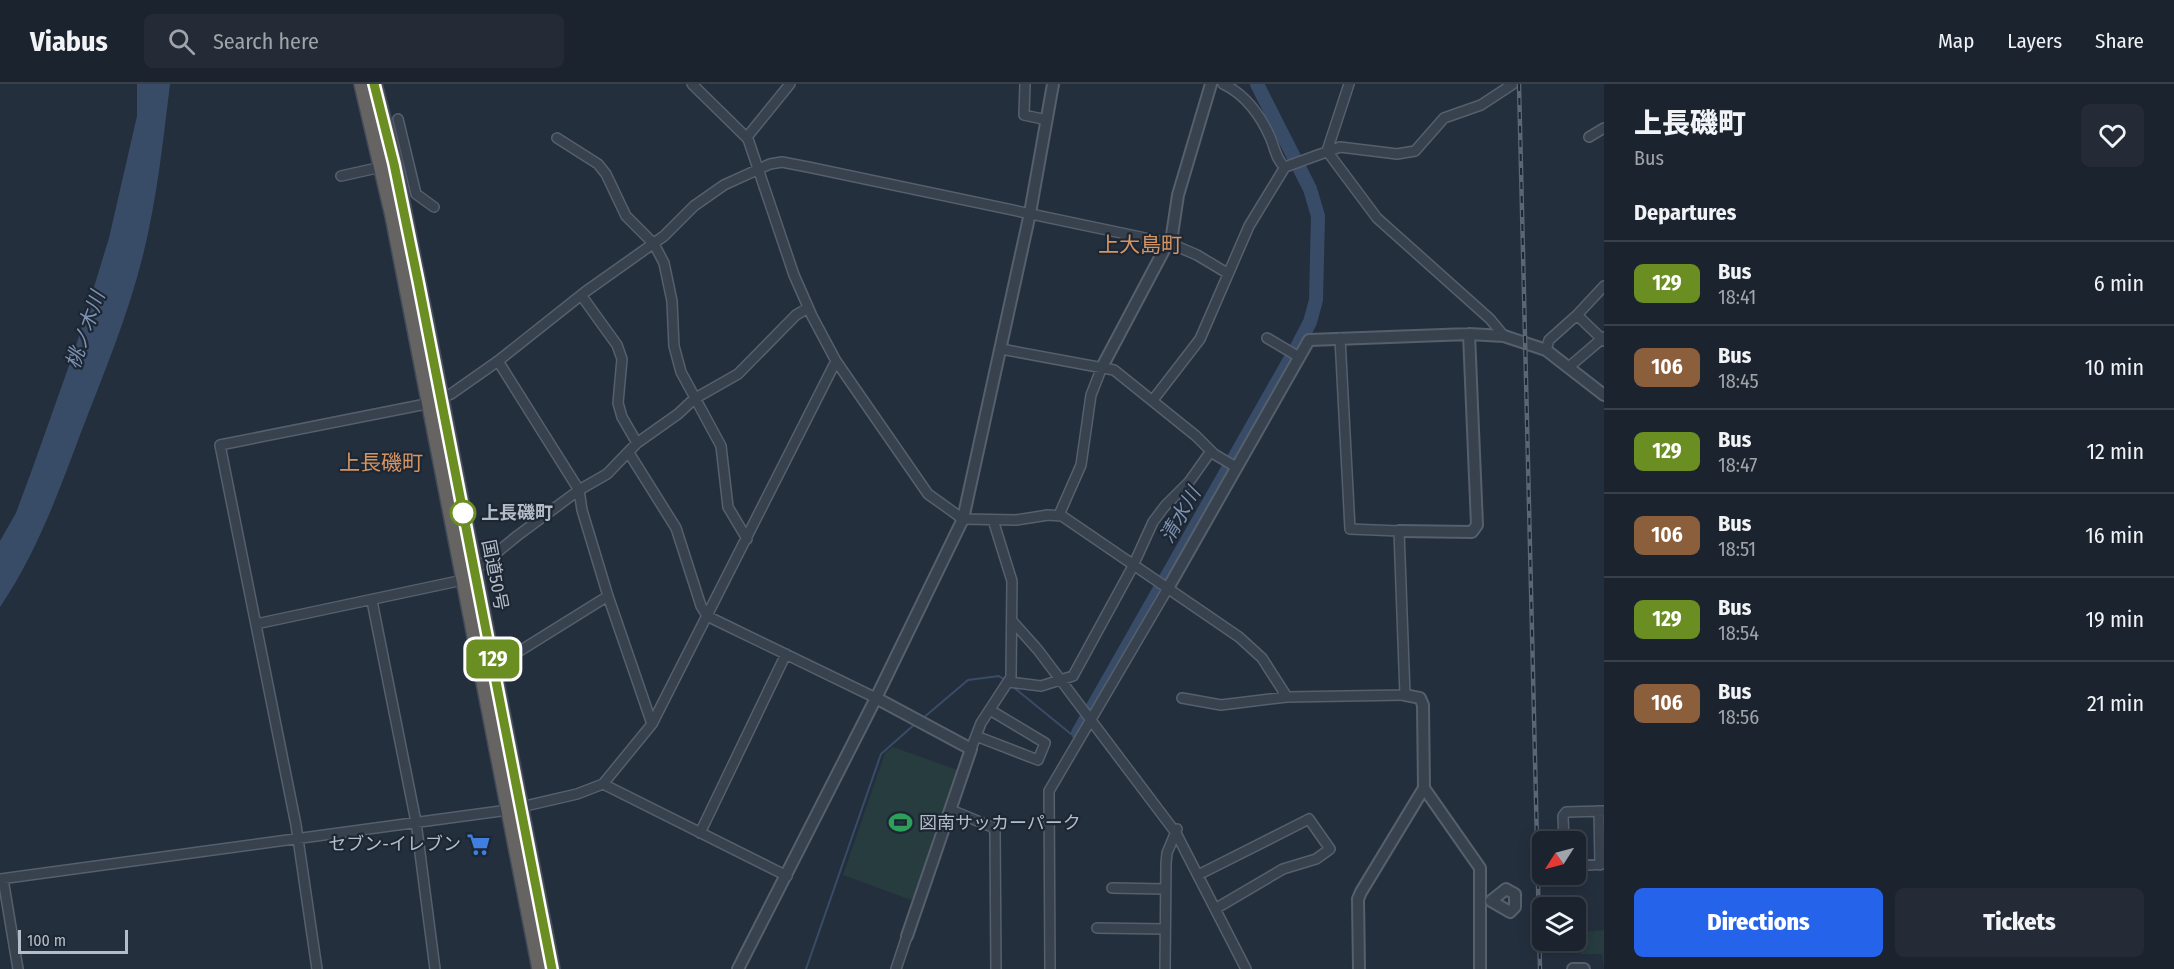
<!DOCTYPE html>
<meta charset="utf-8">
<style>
body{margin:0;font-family:"Fira Sans Condensed","Noto Sans JP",sans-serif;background:#242b36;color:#f1f3f6;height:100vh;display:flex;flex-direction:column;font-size:22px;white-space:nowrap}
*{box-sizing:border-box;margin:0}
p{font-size:20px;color:#a0a4aa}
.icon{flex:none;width:33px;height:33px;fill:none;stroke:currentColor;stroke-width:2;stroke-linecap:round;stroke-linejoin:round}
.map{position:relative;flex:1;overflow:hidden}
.details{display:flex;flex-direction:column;background:#1b232e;width:570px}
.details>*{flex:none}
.badge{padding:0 12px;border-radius:9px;font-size:21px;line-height:39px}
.needle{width:39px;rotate:234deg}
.buttons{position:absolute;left:1532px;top:747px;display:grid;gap:12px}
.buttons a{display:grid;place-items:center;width:54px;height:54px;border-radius:9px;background:#1b232e;box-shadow:0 3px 15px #0003,0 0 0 2px #39404a;font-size:30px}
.scale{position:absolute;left:18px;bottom:15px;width:110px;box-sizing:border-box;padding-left:6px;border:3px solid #b4bcc9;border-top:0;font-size:16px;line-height:21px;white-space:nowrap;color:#b4bcc9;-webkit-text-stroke:4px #1d2633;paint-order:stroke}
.map>.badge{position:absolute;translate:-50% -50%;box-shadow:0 0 0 3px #fff}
h2{padding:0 30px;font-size:22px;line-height:54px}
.round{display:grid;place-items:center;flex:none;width:63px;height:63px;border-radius:9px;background:#242b36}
.summary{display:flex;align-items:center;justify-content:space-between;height:102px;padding:0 30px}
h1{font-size:28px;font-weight:800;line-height:45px}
.action{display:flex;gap:12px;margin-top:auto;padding:12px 30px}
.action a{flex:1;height:69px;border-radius:9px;background:#2563eb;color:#fff;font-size:24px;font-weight:800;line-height:69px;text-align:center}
.action a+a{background:#242b36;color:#f1f3f6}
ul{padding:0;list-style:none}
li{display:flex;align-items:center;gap:18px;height:84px;padding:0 30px;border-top:2px solid #39404a}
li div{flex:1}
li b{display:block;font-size:22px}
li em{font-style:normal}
li .badge{min-width:66px;font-weight:700;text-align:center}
header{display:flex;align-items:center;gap:36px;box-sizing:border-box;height:84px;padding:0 30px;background:#1b232e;border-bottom:2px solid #39404a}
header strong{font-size:28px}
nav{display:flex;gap:33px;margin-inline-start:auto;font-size:21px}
.search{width:420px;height:54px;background:#242b36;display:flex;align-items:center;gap:15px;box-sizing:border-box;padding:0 21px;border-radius:9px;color:#a0a4aa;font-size:22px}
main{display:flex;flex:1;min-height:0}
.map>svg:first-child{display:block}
</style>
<header>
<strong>Viabus</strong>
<div class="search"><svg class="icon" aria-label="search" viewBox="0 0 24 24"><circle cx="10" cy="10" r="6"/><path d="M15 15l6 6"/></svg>Search here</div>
<nav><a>Map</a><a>Layers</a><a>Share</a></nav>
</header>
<main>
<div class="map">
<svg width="1604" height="885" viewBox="0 0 1604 885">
<rect width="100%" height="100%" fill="#242f3e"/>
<path fill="#263c3f" d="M893,663L960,687L914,817L843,791L885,669Z
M1604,846V884L1602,870H1581V848Z"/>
<path fill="#394c67" d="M137,0H170C163,57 157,115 143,171C128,232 103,291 80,351C58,410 36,470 0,523V457L16,429L33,383L76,262L109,154L137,32Z"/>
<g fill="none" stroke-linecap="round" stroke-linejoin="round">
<path stroke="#394c67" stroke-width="2" d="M1012,602L1071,650L1078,649L1075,653
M922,635L968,596L999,592L1006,597
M806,885L881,670L915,640"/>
<path stroke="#394c67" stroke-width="14" d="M1078,649L1296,265L1310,238L1316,216L1318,132L1310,105L1257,0"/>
<defs>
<path id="minor" d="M692,0L748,55L794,191L812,232L836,277L928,410L963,435L1016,436L1048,431L1062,432L1239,553L1262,574L1287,613
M1025,0L1024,31L1047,36
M1223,0C1245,10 1261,32 1270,53C1275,64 1276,76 1285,83
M398,35L416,110L434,123
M747,53L790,0
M1589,53L1604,44
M557,54L598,80L606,90L626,132L654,160L664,179L672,217L674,262L681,288L721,362L728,423L747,455
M1327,67L1377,134L1490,235L1504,252
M1327,67L1349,0
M341,92L386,82
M581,211L617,261L622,275L618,319L622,333L637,359
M1577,231L1604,257
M1267,254L1299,273
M1001,265L1114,286L1196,352L1214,370L1236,383
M1546,266L1549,256L1577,231L1604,202
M498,277L579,406L582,426L608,512L652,640
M1570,282L1604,253
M1153,316L1200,255L1249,142L1285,83L1340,63L1397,70L1415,67L1444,34L1481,21L1513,0
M629,369L676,444L701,522L707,532L876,614
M1059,431L1081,381L1091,311L1102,283
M372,517L416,738L435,885
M1013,538L1038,566L1176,749L1246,885
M256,540L463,496L517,452L579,406L607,390L637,359L678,330L694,315L738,290L796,231L808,224
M493,577L510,573L608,512
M1009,598L1041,602L1073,592L1132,484L1153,438L1165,422L1189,398L1211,367
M1182,614L1221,621L1287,613L1405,611L1399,447L1350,445L1340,254
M976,652L1038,676L1045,659L990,626
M971,665L981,639L1011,593L1012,497L993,436
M603,700L787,792
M951,726L992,743L995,747L996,885
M1599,727L1600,781
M700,749L786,570
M1564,758L1563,732L1566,728L1604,727
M1575,782L1604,780
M1198,791L1309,735L1330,765L1316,775L1283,785L1215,825
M0,795L508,726L577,710L603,700L652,640L836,277
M3,795L18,885
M1112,804L1165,805
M1097,844L1165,845
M317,885L296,741L220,361L421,321L451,310L498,277L585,208L664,152L694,122L724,101L770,80L782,78L808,83L1169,159L1197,171L1227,189
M896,885L907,852
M1050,885L1049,707L1168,504
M1165,885L1166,780L1167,769L1177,745"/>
<path id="tertiary" d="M1102,283L1172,151L1178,111L1211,0
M1399,447L1472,448L1477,441L1469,250
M1168,504L1309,256L1469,250L1504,252L1546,266L1604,311
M876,614L971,665L907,852
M1424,704L1480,784V885
M1506,805L1515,810V823L1510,828L1491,817Z
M738,885L876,614L963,435L1030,129L1053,0
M1359,885L1358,815L1361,808L1424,704L1423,621L1420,614L1405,611
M1573,885H1584"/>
<path id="trunk" d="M362,0L393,132L540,885
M374,0L394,79L427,243L552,885"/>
</defs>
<use href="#minor" stroke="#565f6c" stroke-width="12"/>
<use href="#tertiary" stroke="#565f6c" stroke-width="14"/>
<use href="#trunk" stroke="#434c59" stroke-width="18"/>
<use href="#minor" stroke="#38414e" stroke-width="9"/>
<use href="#tertiary" stroke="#38414e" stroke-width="10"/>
<use href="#trunk" stroke="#656462" stroke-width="15"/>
<defs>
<path id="rail" d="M1519,0L1540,885"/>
</defs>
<use href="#rail" stroke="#5a6575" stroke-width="4.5"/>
<use href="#rail" stroke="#1d2633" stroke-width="2" stroke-dasharray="7" stroke-linecap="butt"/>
</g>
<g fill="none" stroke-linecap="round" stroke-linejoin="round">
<defs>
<path id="line" d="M374,0L394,80L418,197L552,885"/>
</defs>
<use href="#line" stroke="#fff" stroke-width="14"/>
<use href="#line" stroke="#6b8e23" stroke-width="9"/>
</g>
<defs>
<symbol id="stadium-bare" viewBox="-9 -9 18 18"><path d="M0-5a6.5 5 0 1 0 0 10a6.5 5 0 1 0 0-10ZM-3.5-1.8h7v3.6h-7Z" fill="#2e9e5b" stroke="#1d2633" stroke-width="2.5" paint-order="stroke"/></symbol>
<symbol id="supermarket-bare" viewBox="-9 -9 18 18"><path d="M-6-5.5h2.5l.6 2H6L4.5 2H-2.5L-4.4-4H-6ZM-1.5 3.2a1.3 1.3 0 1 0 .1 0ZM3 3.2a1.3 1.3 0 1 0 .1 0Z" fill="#3f7fe0" stroke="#1d2633" stroke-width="2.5" paint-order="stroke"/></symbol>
</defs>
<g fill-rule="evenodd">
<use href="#stadium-bare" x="884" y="722" width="33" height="33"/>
<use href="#supermarket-bare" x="462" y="744" width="33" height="33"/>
</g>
<circle fill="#fff" stroke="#6b8e23" stroke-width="3" cx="463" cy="429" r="12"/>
<g text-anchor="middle" stroke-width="4.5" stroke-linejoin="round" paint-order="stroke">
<g font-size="18" font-weight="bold" fill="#b4bcc9" stroke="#1d2633" text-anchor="start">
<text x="481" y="435">上長磯町</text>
</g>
<g font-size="18" fill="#b4bcc9" stroke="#1d2633">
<text transform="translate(495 491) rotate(79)" y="6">国道50号</text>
</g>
<g font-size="18" fill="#b4bcc9" stroke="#1d2633" text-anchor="start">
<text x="919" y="745">図南サッカーパーク</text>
<text x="461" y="766" text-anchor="end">セブン-イレブン</text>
</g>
<g font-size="20" font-style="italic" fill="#7c92b1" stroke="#1d2633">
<text transform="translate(85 246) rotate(-71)" y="7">桃ノ木川</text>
<text transform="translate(1180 431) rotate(-60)" y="7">清水川</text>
</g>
<g font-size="21" fill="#d59563" stroke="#1d2633">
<text x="1140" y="168">上大島町</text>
<text x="381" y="386">上長磯町</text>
</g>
</g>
</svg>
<div class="buttons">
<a><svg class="needle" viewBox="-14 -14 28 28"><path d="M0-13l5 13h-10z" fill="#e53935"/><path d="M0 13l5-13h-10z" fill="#a0a4aa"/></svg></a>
<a><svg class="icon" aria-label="layers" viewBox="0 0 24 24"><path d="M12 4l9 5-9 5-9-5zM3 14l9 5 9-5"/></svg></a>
</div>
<div class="scale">100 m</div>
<b class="badge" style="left:493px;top:575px;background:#6b8e23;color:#fff">129</b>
</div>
<section class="details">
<div class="summary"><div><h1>上長磯町</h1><p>Bus</p></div><a class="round"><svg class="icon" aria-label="heart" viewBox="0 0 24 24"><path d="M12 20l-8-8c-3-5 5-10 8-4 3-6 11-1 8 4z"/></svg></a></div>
<h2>Departures</h2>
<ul>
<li><span class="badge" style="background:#6b8e23;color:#fff">129</span><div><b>Bus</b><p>18:41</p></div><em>6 min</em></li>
<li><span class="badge" style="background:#8b5e3c;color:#fff">106</span><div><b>Bus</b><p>18:45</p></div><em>10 min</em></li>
<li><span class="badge" style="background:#6b8e23;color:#fff">129</span><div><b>Bus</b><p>18:47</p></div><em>12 min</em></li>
<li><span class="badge" style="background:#8b5e3c;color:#fff">106</span><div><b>Bus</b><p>18:51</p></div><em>16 min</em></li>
<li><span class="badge" style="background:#6b8e23;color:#fff">129</span><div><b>Bus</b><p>18:54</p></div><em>19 min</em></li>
<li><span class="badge" style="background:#8b5e3c;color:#fff">106</span><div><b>Bus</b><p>18:56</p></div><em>21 min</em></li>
</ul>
<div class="action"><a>Directions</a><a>Tickets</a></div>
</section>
</main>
